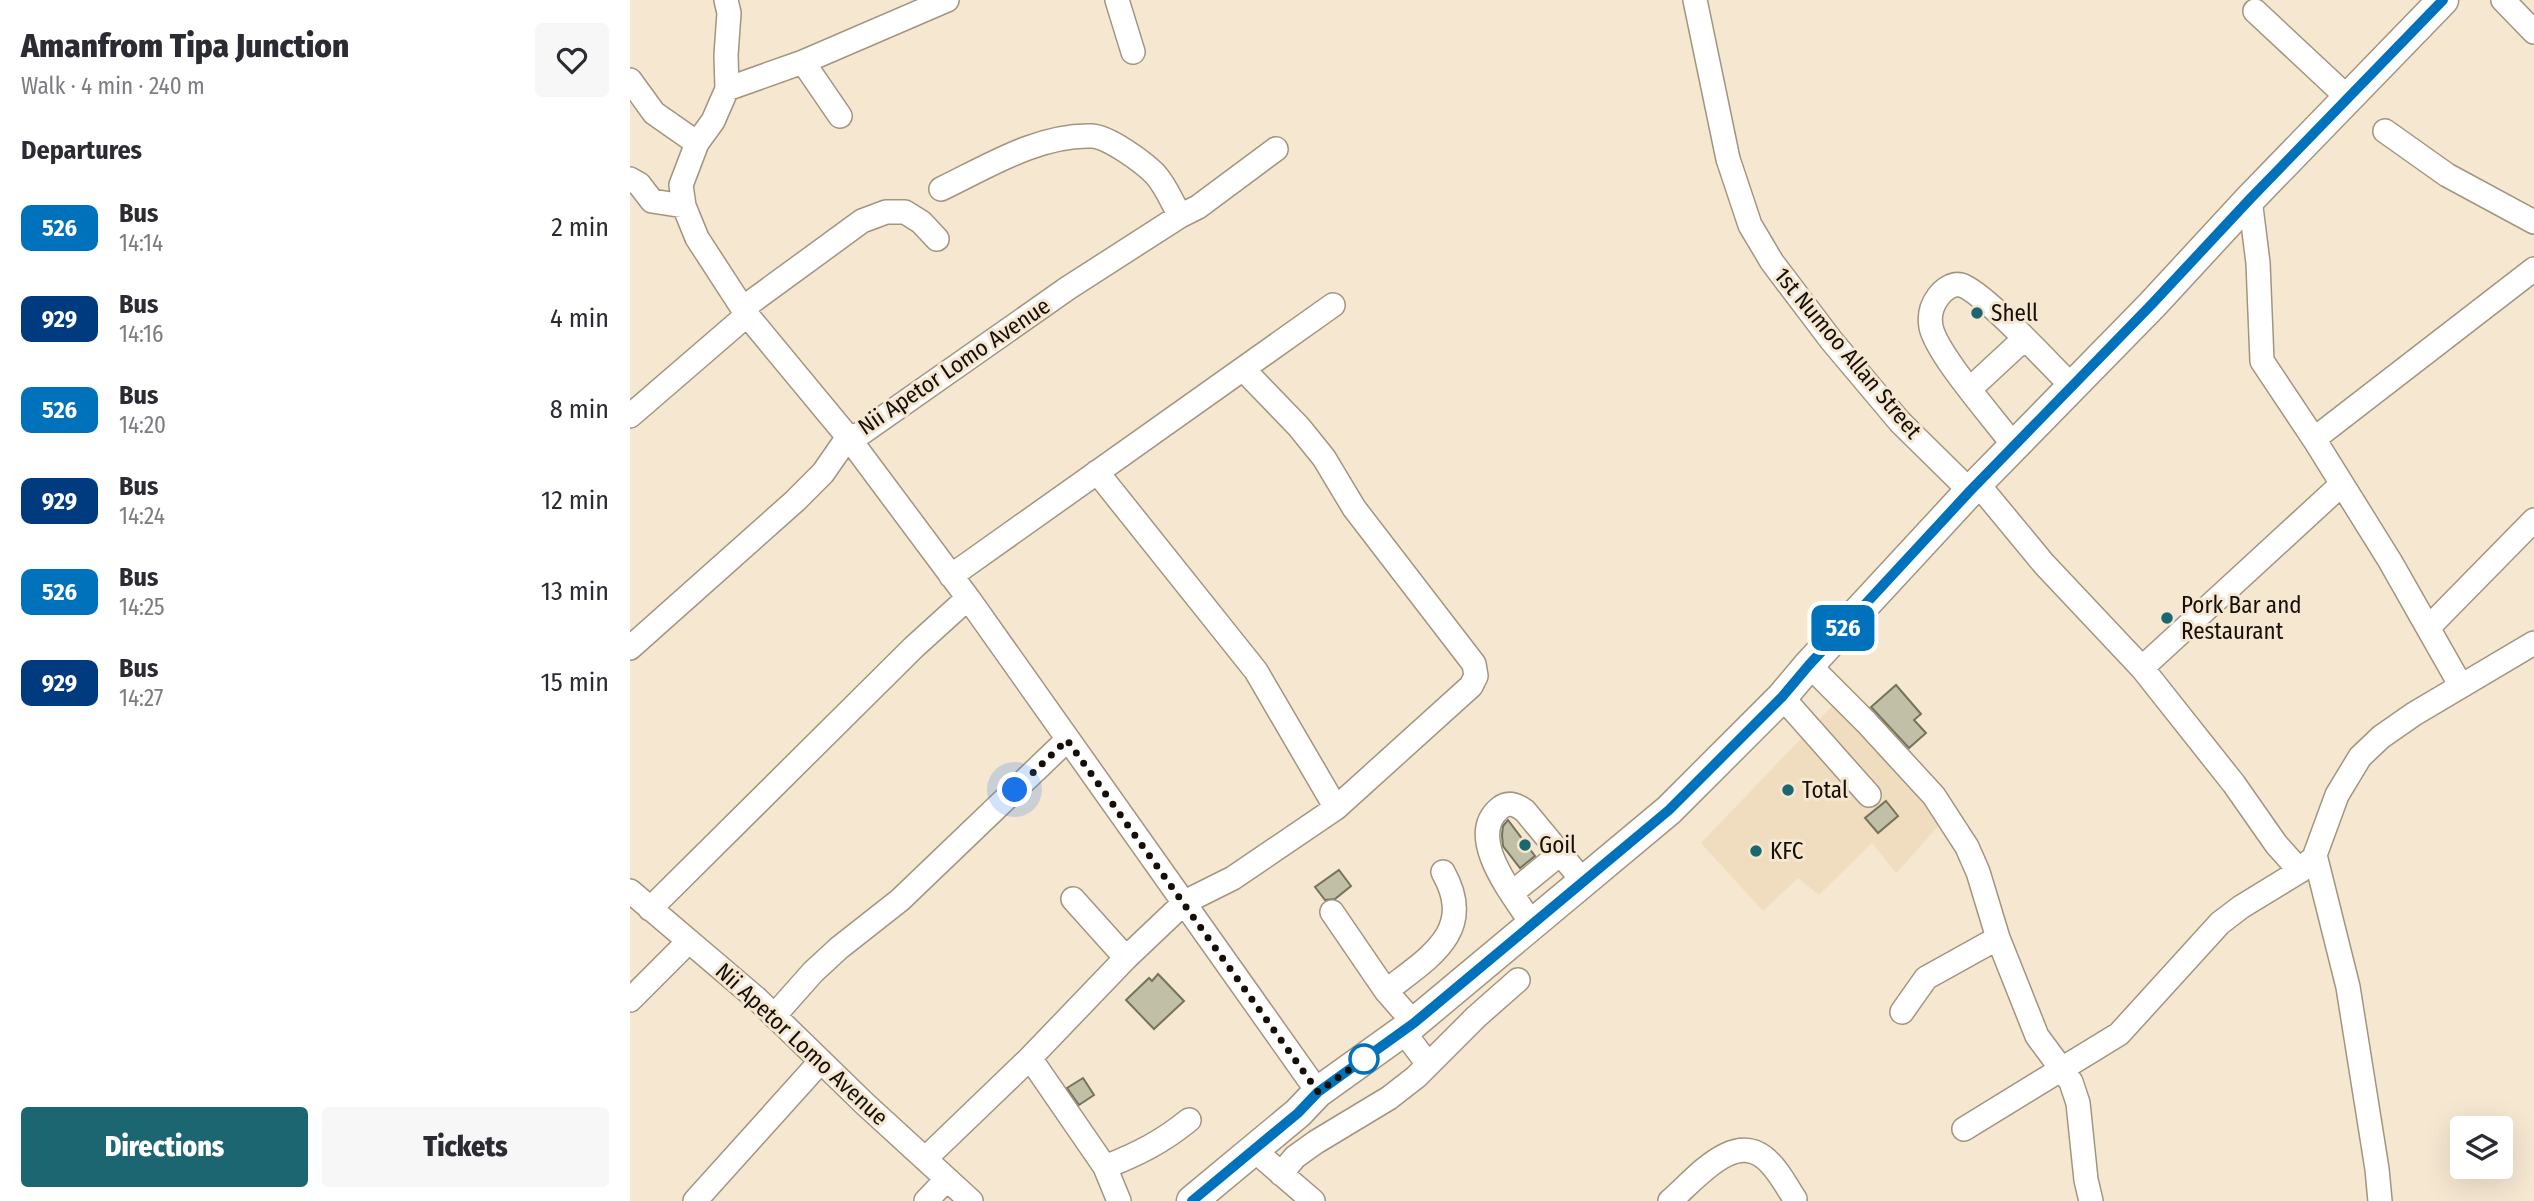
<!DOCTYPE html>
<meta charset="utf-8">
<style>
body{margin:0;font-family:"Fira Sans Condensed",sans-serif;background:#f7f7f7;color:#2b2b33;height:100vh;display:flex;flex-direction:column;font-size:26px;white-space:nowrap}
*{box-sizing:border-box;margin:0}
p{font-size:23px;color:#7c7c81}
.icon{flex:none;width:38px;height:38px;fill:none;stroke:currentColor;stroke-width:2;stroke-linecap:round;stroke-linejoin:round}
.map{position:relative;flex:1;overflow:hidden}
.drawer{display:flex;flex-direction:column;background:#fff;width:630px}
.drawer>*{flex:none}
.badge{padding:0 14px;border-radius:10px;font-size:24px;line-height:46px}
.tools{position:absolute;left:1820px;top:1116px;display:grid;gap:14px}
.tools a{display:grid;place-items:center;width:63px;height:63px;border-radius:7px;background:#fff;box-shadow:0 7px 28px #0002;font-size:35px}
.you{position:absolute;width:35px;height:35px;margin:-18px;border:5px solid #fff;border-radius:50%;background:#1a73e8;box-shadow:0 0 0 10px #1a73e833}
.map>.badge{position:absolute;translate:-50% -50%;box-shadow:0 0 0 4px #fff}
h2{padding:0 21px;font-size:26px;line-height:63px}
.round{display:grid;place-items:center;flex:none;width:74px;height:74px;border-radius:7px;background:#f7f7f7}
.head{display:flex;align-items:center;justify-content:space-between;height:119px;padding:0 21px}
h1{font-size:33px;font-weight:800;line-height:52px}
.button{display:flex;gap:14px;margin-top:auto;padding:14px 21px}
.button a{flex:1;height:80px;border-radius:7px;background:#1b6671;color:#fff;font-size:28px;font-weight:800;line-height:80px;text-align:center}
.button a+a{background:#f7f7f7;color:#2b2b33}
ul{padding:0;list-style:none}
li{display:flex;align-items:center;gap:21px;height:91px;padding:0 21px}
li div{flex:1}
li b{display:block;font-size:26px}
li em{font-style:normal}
li .badge{min-width:77px;font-weight:700;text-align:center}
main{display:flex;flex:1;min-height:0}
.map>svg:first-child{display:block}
</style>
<main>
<section class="drawer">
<div class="head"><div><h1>Amanfrom Tipa Junction</h1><p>Walk · 4 min · 240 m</p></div><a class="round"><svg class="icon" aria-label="heart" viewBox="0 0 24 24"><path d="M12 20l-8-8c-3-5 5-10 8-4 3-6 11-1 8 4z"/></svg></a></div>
<h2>Departures</h2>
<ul>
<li><span class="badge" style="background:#0072bc;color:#fff">526</span><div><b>Bus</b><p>14:14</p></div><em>2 min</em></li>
<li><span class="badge" style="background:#003b80;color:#fff">929</span><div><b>Bus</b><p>14:16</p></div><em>4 min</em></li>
<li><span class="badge" style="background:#0072bc;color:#fff">526</span><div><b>Bus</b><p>14:20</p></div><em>8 min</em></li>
<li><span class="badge" style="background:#003b80;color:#fff">929</span><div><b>Bus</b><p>14:24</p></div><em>12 min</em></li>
<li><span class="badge" style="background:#0072bc;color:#fff">526</span><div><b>Bus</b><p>14:25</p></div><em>13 min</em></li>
<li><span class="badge" style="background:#003b80;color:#fff">929</span><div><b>Bus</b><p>14:27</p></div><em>15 min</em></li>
</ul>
<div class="button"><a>Directions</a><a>Tickets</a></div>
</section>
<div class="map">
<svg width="1904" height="1201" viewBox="0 0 1904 1201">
<rect width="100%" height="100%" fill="#f6e7d1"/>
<path fill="#f0dcbf" d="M1210,698L1257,748L1311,823L1266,873L1242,843L1189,895L1168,878L1133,911L1071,843Z"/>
<path fill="#c1bfa6" stroke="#74735c" stroke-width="2" d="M1266,685L1291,714L1284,720L1296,733L1279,748L1241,707Z
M1256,801L1268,816L1248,833L1235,818Z
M878,820L905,856L890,868L873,846L872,835L873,826Z
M709,870L721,886L705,899L695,900L685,887Z
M528,974L554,1001L524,1029L496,1000L519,978L522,981Z
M453,1078L464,1095L449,1105L437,1088Z"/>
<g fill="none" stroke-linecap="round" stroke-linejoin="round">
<defs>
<path id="minor" d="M96,0L99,13L96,55L97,89L83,121L67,143L51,185L54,206L67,238L117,315L218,437L338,598L688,1092
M487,0L503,52
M1065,0L1098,159L1120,225L1142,262L1201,340L1270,422L1340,491
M1873,0L1904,32
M1625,11L1717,97
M173,62L210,116
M0,80L24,113L67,143
M97,89L173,62L317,0
M1755,131L1817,175L1904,222
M0,179L9,184L22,201L54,206
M311,189C357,167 409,134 462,136C479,137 513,162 525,174C536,186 542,202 550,216
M1620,199L1628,263L1632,361L1684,439L1760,561L1831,686
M113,308L232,221L256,212H275L291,222L307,239
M613,369L669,427L694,458L724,508L844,664L846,676L841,686L706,808
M1341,388L1394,339
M0,416L117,315
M1684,439L1904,269
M1384,446C1365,420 1307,355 1301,327C1299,316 1302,305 1308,297C1313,290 1322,283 1331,285C1353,291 1422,367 1443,387
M1347,483L1414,564L1512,668L1604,784L1646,844L1670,871
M321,576L703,305
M1798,628L1904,520
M0,648L165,501L193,473L218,437L230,434L438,288L550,216L568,207L646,149
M1179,665L1236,722L1304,796L1337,847L1348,872L1368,938L1407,1036L1441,1082L1448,1103L1456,1180L1461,1201
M1512,668L1712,484
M1152,697L1239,795
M0,891L127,999L235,1104L341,1201
M882,893L931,853
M443,899L496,958
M20,909L284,647L338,598
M702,912L756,991L784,1023
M902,924C885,897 834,837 870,808C879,801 887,805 895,811L953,881
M756,991C798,958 847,932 813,872
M0,1000L59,941
M1272,1012L1296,978L1368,938
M144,1016L183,972L209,948L270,900L437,740
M773,1031L798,1064
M400,1058L475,1167L489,1201
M1334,1129L1489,1034L1590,923L1611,907L1670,871L1680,861
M624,1150L683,1201
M296,1158L400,1058L496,958L555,902L603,878L706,808L626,671L467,472
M475,1167C508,1154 532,1142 559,1120
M651,1174L665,1157L686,1142L759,1098L786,1077L846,1017L888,980
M65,1201L191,1061
M296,1201L317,1179
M1040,1201C1065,1180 1106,1126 1140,1163C1150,1173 1157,1187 1165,1199
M1750,1201L1747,1169L1718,987L1685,855L1707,795L1730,757L1751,737L1784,714L1904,643"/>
<path id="major" d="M562,1201L668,1113L688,1092L784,1023L1039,810L1152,697L1179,665L1340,491L1522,305L1620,199L1813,0"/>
</defs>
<use href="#minor" stroke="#a29580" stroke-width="26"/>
<use href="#major" stroke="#a29580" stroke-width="33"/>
<use href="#minor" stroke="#fff" stroke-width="23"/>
<use href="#major" stroke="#fff" stroke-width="30"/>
</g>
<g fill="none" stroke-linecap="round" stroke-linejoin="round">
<defs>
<path id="line" d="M562,1201L668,1113L688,1092L784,1023L1039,810L1152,697L1179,665L1340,491L1522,304L1620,199L1813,0"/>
</defs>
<use href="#line" stroke="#fff" stroke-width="16"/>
<use href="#line" stroke="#0072bc" stroke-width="10"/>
<path stroke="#150f08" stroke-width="7" stroke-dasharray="0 12.6" d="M385,790L437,740L688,1092L734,1059"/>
</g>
<g fill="#1b6671" stroke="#f6e7d1" stroke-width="2.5">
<circle cx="1347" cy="313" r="7"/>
<circle cx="1537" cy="618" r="7"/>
<circle cx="1158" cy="790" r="7"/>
<circle cx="895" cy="845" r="7"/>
<circle cx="1126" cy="851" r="7"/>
</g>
<circle fill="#fff" stroke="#0072bc" stroke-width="3.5" cx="734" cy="1059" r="14"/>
<g text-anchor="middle" stroke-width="6" stroke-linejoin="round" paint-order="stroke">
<g font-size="23" fill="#150f08" stroke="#f6e7d1" text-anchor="start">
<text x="1361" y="321">Shell</text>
<text x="1551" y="613">Pork Bar and<tspan x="1551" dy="26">Restaurant</tspan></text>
<text x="1172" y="798">Total</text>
<text x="909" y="853">Goil</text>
<text x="1140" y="859">KFC</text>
</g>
<g font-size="23" fill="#150f08" stroke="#f6e7d1">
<text transform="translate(1218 353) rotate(50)" y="8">1st Numoo Allan Street</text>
<text transform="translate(324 366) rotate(-34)" y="8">Nii Apetor Lomo Avenue</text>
<text transform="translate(172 1044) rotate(43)" y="8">Nii Apetor Lomo Avenue</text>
</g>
</g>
</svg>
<div class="tools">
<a><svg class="icon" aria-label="layers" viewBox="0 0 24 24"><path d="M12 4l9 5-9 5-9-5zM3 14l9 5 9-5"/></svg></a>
</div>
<div class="you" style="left:385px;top:790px"></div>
<b class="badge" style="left:1213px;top:628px;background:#0072bc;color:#fff">526</b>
</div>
</main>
